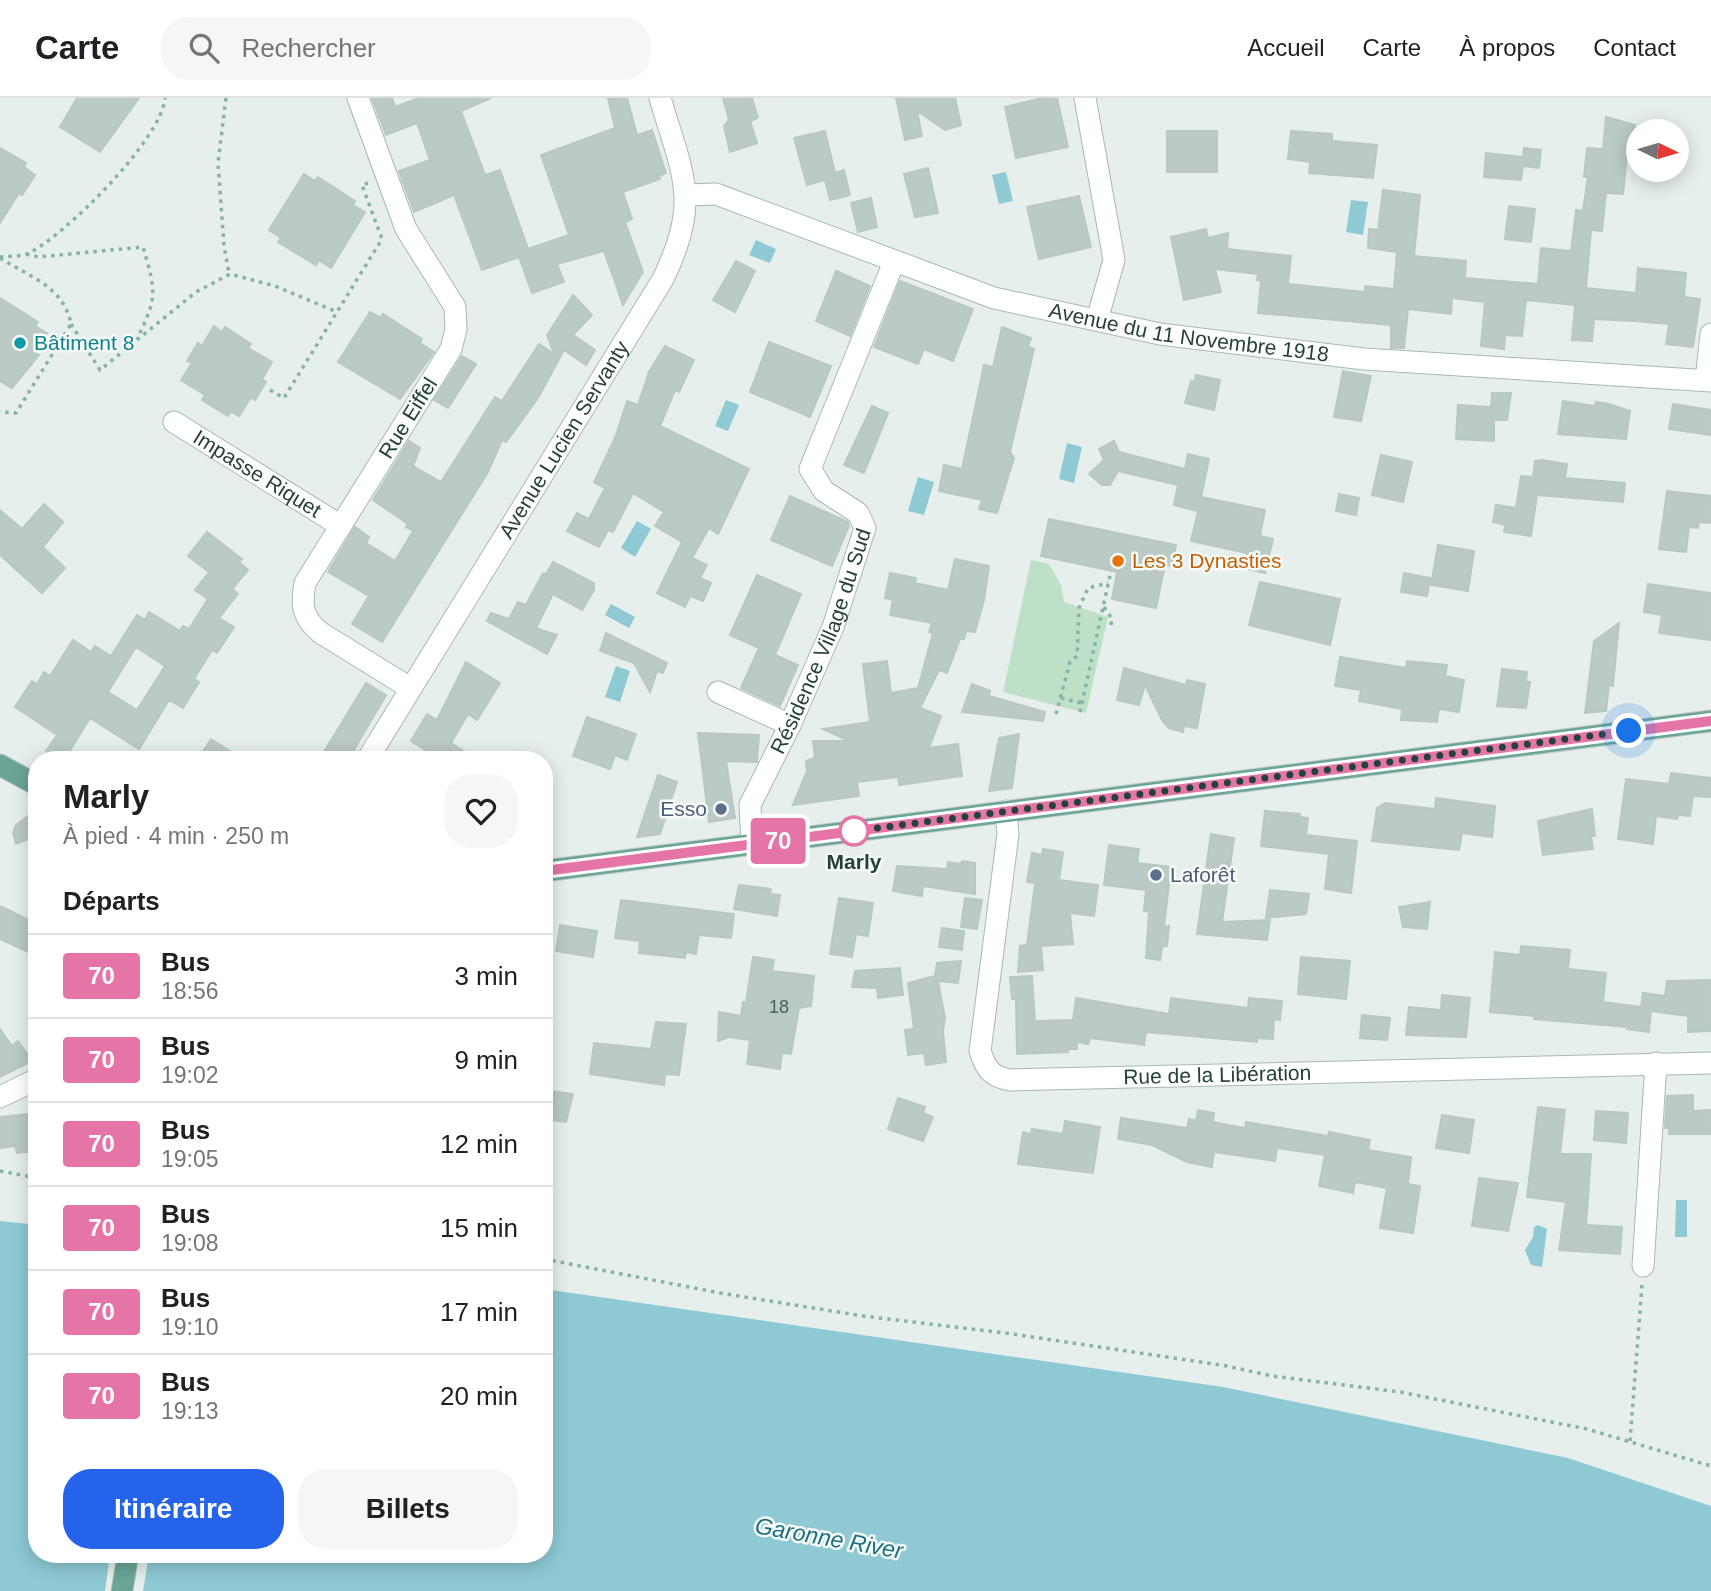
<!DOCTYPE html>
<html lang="fr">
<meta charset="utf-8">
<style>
body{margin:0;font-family:Arial,sans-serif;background:#f6f6f6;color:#202124;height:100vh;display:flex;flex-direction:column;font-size:26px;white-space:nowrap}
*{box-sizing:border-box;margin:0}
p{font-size:23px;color:#757577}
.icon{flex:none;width:38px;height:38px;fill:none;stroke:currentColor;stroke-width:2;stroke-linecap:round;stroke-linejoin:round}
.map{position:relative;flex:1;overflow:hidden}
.panel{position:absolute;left:28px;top:653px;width:525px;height:812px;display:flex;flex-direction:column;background:#fff;border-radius:28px;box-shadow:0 4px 18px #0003}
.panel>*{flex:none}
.badge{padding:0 14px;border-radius:5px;font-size:24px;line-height:46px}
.needle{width:46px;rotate:95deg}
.tools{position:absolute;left:1626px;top:21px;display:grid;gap:14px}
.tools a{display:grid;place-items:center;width:63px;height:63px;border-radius:50%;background:#fff;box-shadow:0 4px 18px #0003;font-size:35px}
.you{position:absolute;width:35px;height:35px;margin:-18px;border:5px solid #fff;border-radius:50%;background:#1a73e8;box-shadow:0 0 0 10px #1a73e833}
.map>.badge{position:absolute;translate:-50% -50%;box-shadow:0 0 0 4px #fff}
h2{padding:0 35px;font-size:26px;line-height:63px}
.round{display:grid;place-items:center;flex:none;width:74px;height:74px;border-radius:28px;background:#f6f6f6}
.headline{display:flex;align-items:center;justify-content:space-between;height:119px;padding:0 35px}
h1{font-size:33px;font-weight:600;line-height:52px}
.cta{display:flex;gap:14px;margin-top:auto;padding:14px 35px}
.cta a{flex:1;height:80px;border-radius:28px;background:#2563eb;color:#fff;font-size:28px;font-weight:600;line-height:80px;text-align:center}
.cta a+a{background:#f6f6f6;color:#202124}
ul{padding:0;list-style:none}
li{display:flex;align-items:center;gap:21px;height:84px;padding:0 35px;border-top:2px solid #e0e0e0}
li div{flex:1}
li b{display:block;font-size:26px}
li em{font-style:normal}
li .badge{min-width:77px;font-weight:700;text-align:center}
header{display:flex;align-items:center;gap:42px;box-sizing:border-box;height:98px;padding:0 35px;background:#fff;border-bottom:2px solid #e0e0e0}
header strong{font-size:33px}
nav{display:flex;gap:38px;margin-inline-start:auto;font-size:24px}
.search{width:490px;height:63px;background:#f6f6f6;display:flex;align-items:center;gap:18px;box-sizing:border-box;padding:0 24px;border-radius:28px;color:#757577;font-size:26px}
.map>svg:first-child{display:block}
</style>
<header>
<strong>Carte</strong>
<div class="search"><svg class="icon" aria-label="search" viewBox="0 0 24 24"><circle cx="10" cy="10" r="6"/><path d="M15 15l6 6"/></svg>Rechercher</div>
<nav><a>Accueil</a><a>Carte</a><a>À propos</a><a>Contact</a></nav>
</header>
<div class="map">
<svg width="1711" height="1493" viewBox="0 0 1711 1493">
<rect width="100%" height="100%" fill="#e6efeb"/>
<path fill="#bfe0c8" d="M1031,462L1049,466L1061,487L1064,504L1108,519L1086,615L1003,594Z"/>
<path fill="#8ec9d4" d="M1006,74L1013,103L999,106L992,77Z
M1351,102L1368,104L1363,137L1346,134Z
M756,142L776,151L770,165L749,157Z
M726,302L739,307L728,333L715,328Z
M1067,345L1082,349L1074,385L1059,381Z
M918,379L934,384L924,417L908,413Z
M637,423L651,431L635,459L621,450Z
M611,506L635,519L629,530L605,517Z
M616,568L630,573L620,604L605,599Z
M1676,1102H1687V1139H1675Z
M0,1123L37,1127V1456H544V1191L1223,1289L1568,1360L1711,1408V1493H0Z
M1538,1127L1547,1131L1542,1169L1531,1167L1525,1152L1533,1139L1534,1129Z"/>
<path fill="#e6efeb" d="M110,1456H149L143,1493H105Z"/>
<path fill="#bbcac4" stroke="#b8c9c2" stroke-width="2" fill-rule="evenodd" d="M77,0H139L100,54L60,29Z
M372,0H392L395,9L419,0H491L461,13L485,77L500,72L528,151L569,137L541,57L615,30L608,0H627L637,37L652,32L666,75L659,78L660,81L623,94L632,121L625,124L643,174L623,207L604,153L557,166L564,184L532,195L519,159L482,172L454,97L414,114L399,73L430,62L417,25L386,37Z
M723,0H752L758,20L750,23L757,45L730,54L724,28L729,22Z
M896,0H955L961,27L945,32L917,13L922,38L905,42Z
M1043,0H1057L1068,49L1016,60L1005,9Z
M1606,19L1635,27L1633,46L1632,57H1627L1623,96L1606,95L1602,133L1591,132L1586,190L1636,195L1638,170L1686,175L1684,199L1700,201L1693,249L1666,246L1669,226L1634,223L1594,221L1592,243L1572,242L1575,207L1526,202L1522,238L1505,237L1504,251L1481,248L1485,204L1452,200L1451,216L1408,211L1404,250H1391V227L1258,215L1261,183L1257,182L1258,176L1215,171L1221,194L1184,202L1171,139L1206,131L1208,140L1228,135L1227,151L1291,158L1288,186L1365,194V188L1394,191L1397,154L1368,150L1369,131L1378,132L1383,92L1420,97L1414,158L1466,163L1465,180L1538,186L1541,150L1571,153L1576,112L1583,113L1588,79H1584L1587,50L1603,51Z
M825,33L835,75L844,72L850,97L830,102L825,82L807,87L794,40Z
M1167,33H1217V74H1167Z
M1291,33L1332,36V43L1377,47L1373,80L1309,75L1310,64L1288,61Z
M0,50L26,65L24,69L35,77L22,97L19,95L0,125Z
M1524,50L1541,52L1539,70L1523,68L1521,82L1484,79L1486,55L1523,59Z
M928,70L938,115L915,119L904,76Z
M304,76L315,83L318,79L355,103L353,107L365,114L331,170L319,162L316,167L278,144L281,140L269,132Z
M1079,98L1091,149L1039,161L1027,109Z
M871,100L877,129L858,134L851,105Z
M1509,108L1535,111L1531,144L1505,141Z
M736,163L755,173L735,214L713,202Z
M836,173L870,188L850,238L816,223Z
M900,183L973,211L953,263L924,251L918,266L874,249Z
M573,197L592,217L573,237L595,252L586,267L564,252L538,300L506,344L502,342L488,374L382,544L352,526L369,498L328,474L355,429L369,439L366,445L395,463L413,433L406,429L408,426L373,402L409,343L420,350L413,368L441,384L495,299L502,303L539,246L554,256L547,237Z
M0,200L38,224L35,228L47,235L35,254L39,257L12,290L0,283Z
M370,214L381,220L383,216L422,241L420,245L434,254L400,301L338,264Z
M214,228L222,234L225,229L251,246L248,250L272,264L262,281L266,284L255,302L251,299L239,318L231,313L228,318L202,302L205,297L181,282L192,265L187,263L198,245L202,248Z
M1002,229L1031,240L1028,249L1034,251L1010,354L1014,360L997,415L979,411L982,402L939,393L944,367L962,371L984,267L993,269Z
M769,244L831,268L810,319L750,294Z
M665,248L694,262L679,294L675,292L660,328L749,371L718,436L709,430L692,460L707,467L700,480L711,485L703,503L690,498L685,509L657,495L682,444L655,428L664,414L633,395L613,434L608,432L599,449L567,433L577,415L589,421L605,390L594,384L615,340L627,303L638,307L649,274Z
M462,258L476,266L448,310L434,302Z
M1343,273L1371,278L1361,323L1334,319Z
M1196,277L1220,282L1214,312L1185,305L1191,283L1194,284Z
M1492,295H1511L1507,322H1494V343L1456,341L1458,307L1491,309Z
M1563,303L1595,308L1596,304L1609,306L1630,313L1626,341L1558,336Z
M1673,306L1711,312V337L1669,331Z
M872,308L888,315L864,375L844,367Z
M1114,343L1119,354L1185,371L1188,356L1209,361L1201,399L1265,412L1260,438L1273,441L1265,475L1243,470L1247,455L1191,443L1198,413L1174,407L1178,387L1118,373L1110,387H1102L1089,376L1104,362L1099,351Z
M1381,357L1412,364L1403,404L1372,397Z
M1542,362L1567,366L1565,380L1625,385L1623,404L1537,397L1531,438L1504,434L1505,427L1493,424L1496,407L1516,410L1521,378L1533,379L1535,363Z
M1667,393L1711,398V425L1699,424L1698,430L1689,429L1686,454L1659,451Z
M1339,396L1359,400L1356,417L1336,413Z
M790,398L848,424L849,428L832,468L771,442Z
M44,406L63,424L43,449L65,470L42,495L0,457V412L22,431Z
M1049,421L1176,447L1172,468L1165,467L1156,510L1112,501L1117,474L1041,458Z
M207,434L242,461L239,464L248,472L232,491L238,496L219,520L234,529L217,555L212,552L194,581L199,584L183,610L169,602L139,651L90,620L64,662L46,653L57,637L15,609L32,583L37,586L44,574L50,578L73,542L91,554L95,548L111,558L137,517L145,522L149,514L180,533L183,528L189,531L208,501L195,492L209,474L188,458ZM136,549L165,568L137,612L108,594Z
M1438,447L1474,453L1468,493L1431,487Z
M955,461L989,468L984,502L975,534L966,533L964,541H960L947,575L939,572L920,610L941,618L929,650L958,646L962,678L899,687L898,679L857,684L859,698L793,707L807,673L806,663L815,660L813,643H849L823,631L870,624L863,566L887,563L891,595L918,590L933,535L929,534L932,525L890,517L893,502L885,500L890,475L916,480L915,485L948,492Z
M553,464L594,485V492L582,512L553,496L536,530L557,537L547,556L487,523L491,515L509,521L518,504L526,507L543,475L546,476Z
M1404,475L1430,480L1427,498L1401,494Z
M757,477L801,496L775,557L798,567L780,608L741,590L759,550L730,537Z
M1260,484L1340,501L1330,547L1249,527Z
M1648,486L1711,495V542L1659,535L1662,517L1644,514Z
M1619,525L1613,588L1609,587L1606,613L1585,615L1594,543Z
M606,535L667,565L663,575L657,573L650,594L634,565L600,553Z
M1340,559L1406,570L1407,563L1447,567L1445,578L1464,582L1459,614L1439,611L1437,624L1401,622L1402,611L1359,603L1361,592L1335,588Z
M466,564L500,585L477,622L468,616L451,645L477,662H441L411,643L427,616L437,622Z
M1124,570L1186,587L1187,582L1205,586L1197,630L1184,628L1183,634L1169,630L1163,624L1145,587L1139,607L1117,602Z
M1502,571L1527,574L1526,584H1530L1526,610L1497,608Z
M366,585L386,597L348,662H319Z
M972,586L990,593L989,598L1045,614L1043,623L962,614Z
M587,619L636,636L627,662L615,657L610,671L573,658Z
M698,635L759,637L757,664L726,663L735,720L709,724Z
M1019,636L1012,690L989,693L999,640Z
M211,641L244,662H198Z
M1671,675L1711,680V699L1693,698L1690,718L1678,717L1677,721L1656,718L1653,746L1618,741L1626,681L1669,686Z
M658,677L677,684L660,736L637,739Z
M1436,700L1495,708L1492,739L1462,735L1459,752L1372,743L1377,710L1385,705L1435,711Z
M37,711V729L33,739L16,746L13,735L16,727Z
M1592,711L1595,738H1591L1593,751L1543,757L1538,723Z
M1265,713L1300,716V719L1308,720L1306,737L1357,743L1351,795L1325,791L1329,756L1261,748Z
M1211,736L1234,740L1222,824L1270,822L1267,842L1197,836Z
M1109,747L1139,751L1137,765L1171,769L1164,829L1169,828L1167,848L1162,849L1160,862L1146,860L1149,814L1144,813L1146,792L1104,787Z
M1043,751L1063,754L1059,782L1098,787L1094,818L1070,815L1073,846L1041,848L1043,872L1018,874L1020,848L1027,847L1035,785L1027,784L1032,755L1042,757Z
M962,763L975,765V796L923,788L922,798L893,793L897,768L947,771L948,764L961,766Z
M739,787L771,791L770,796L780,797L777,818L734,811Z
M1270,792L1309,796L1306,816L1266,820Z
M839,800L873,805L868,838L856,836L852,859L830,856Z
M965,800L982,802L977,831L961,829Z
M621,802L734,816L731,840L699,837L696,856L686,854L685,860L639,855L640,843L615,840Z
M1430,804L1427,831L1403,829L1399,809Z
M0,808L37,826V858L0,841Z
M560,827L597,833L593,859L556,853Z
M942,830L964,833L962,852L939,849Z
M1521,848L1570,852L1568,871L1606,875L1603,904L1641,909L1643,895L1665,898L1667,883L1711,882V933L1688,934V918L1651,913L1649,934L1627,931L1628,929L1534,921V918L1490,914L1495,854L1520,857Z
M753,859L774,862L772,873L814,878L811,908L799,910L791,956L782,955L780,971L747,966L750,942L729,939L718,943L719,914L741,918L743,904L746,905Z
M1301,859L1350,863L1346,901L1298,896Z
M961,863L958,885L938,883L945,920L943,933L946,964L926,967L924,955L908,957L905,932L914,931L908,885L935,878L937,865Z
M900,870L903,897L878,900L877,890L852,889L855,873Z
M1032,878L1035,923L1073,922L1076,900L1169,916L1171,900L1248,910L1249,900L1282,903L1280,922L1274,921L1273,941L1257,940V944L1146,934L1144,947L1090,940L1088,946L1077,944V951H1068V954L1017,956L1016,901H1012L1010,879Z
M1442,897L1470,900L1466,939L1406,937L1409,909L1441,912Z
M1362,917L1390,920L1387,942L1360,940Z
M656,924L686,926L679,977L665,976L664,987L590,976L594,945L651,951Z
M0,931L12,948L18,943L32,963L0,979Z
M544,992L573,996L566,1024L544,1021Z
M1693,997V1013L1711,1012V1036H1669V1030H1665L1667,998Z
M898,1000L925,1009L923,1015L933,1019L923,1043L888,1031Z
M1538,1009L1565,1012L1560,1056H1591L1586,1127L1622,1129L1620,1156L1559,1152L1566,1104L1527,1099Z
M1198,1012L1214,1015L1213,1024L1228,1027L1245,1030L1246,1024L1328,1038L1329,1034L1370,1042L1368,1052L1411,1059L1408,1086L1420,1088L1413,1135L1380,1130L1387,1090L1355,1084L1353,1095L1319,1088L1325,1057L1277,1050L1275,1063L1214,1054L1212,1069L1187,1064L1152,1047L1118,1041L1121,1020L1187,1030L1189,1021L1196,1023Z
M1596,1013L1628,1015L1626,1045L1594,1042Z
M37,1015V1053L17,1055L15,1048L0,1050V1019Z
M1442,1017L1474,1022L1469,1055L1436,1050Z
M1065,1023L1100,1029L1093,1075L1018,1066L1023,1034L1031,1036L1032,1031L1063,1036Z
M1479,1080L1518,1085L1508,1133L1472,1128Z"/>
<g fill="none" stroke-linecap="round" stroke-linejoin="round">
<defs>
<g id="minor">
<path d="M358,0L406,131L455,209L456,231L451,251L305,485C301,507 302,520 321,535L410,590"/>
<path d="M1085,0L1114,162L1097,222"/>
<path id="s1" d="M686,97L716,96L994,200L1160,236L1364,261L1711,283"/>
<path d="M1706,282L1711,236"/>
<path id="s2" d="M174,324L341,428"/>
<path d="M718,594L790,627"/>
<path id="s3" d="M367,662L663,181C701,103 683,78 660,0"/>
<path id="s4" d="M1006,713L1008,736L980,953C986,971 990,978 1010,982L1711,965"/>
<path id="s5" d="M752,747L750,707L790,627L833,529L865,430L858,415L824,393L810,371L894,164"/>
<path d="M0,999L37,981"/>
<path d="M1643,1168L1656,965"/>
</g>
<path id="major" d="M0,667L37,687
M544,773L1711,623
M122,1493L128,1456"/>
</defs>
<use href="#minor" stroke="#a8b8b2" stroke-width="23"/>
<use href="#major" stroke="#c2cac8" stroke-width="23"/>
<path stroke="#86b3a5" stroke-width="3.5" stroke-dasharray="3.5 5" stroke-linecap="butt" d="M226,0L218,65L224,148L229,175
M26,156L38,159L143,149C156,194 158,198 137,241
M0,159C8,158 19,159 27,156C64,139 162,41 165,0
M0,160C30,179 64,189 71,226L16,315L0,314
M71,226L100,272L196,194L230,176L275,188L335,213
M270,292L284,300L382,141L362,87L368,85
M1104,509L1112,521L1110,532
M1061,600L1082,605
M1080,614L1111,473
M1056,616L1070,564L1077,558L1079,510L1088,490L1108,485
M0,1073L37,1080
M544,1161L720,1195L863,1218L1005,1235L1227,1268L1272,1278L1400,1294L1587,1331L1711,1368
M1630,1343L1642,1187"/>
<use href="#minor" stroke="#fff" stroke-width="21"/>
<use href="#major" stroke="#6aa596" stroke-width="21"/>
</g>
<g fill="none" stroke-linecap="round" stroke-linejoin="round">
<defs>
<path id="line" d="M544,773L1711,623"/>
</defs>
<use href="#line" stroke="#fff" stroke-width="16"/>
<use href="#line" stroke="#e675a7" stroke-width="10"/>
<path stroke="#24423a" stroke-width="7" stroke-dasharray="0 12.6" d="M854,733L847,734L1629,633"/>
</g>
<circle fill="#0f9aa8" stroke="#f7fbf9" stroke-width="2.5" cx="20" cy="245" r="7"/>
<circle fill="#e8710a" stroke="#f7fbf9" stroke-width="2.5" cx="1118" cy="463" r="7"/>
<g fill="#5c6f8a" stroke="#f7fbf9" stroke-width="2.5">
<circle cx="721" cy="711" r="7"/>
<circle cx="1156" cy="777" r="7"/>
</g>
<circle fill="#fff" stroke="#e675a7" stroke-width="3.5" cx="854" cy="733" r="14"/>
<g text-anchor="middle" stroke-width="5" stroke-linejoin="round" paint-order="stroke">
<g font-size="18" fill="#4a645c">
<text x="779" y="915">18</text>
</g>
<g font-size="21" fill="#24423a" stroke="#f7fbf9">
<text dy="7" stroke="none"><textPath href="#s1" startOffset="525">Avenue du 11 Novembre 1918</textPath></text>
<text transform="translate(408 320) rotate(-58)" y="7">Rue Eiffel</text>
<text dy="7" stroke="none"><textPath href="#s3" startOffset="376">Avenue Lucien Servanty</textPath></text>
<text dy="7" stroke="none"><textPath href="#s2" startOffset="98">Impasse Riquet</textPath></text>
<text dy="7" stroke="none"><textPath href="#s5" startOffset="219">Résidence Village du Sud</textPath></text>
<text dy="7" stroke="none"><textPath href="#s4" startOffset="494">Rue de la Libération</textPath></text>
</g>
<g font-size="21" fill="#0d838f" stroke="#f7fbf9" text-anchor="start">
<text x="34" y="252">Bâtiment 8</text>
</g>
<g font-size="21" fill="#c56008" stroke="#f7fbf9" text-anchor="start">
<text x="1132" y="470">Les 3 Dynasties</text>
</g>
<g font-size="21" fill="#4e5e75" stroke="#f7fbf9" text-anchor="end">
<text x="707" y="718">Esso</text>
<text x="1170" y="784" text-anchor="start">Laforêt</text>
</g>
<g font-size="21" font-weight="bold" fill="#24423a" stroke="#f7fbf9">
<text x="854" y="771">Marly</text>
</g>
<g font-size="23" font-style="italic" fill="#1c6f80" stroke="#f7fbf9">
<text transform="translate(829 1440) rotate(10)" y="8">Garonne River</text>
</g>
</g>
</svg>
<div class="tools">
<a><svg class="needle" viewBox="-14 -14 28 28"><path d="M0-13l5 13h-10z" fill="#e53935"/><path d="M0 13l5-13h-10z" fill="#757577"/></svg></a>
</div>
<div class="you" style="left:1629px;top:633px"></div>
<b class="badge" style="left:778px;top:743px;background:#e675a7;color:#fff">70</b>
<section class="panel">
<div class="headline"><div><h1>Marly</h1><p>À pied · 4 min · 250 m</p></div><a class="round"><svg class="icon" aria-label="heart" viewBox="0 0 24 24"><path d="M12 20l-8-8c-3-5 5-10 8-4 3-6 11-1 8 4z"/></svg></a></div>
<h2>Départs</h2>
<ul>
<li><span class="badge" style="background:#e675a7;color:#fff">70</span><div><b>Bus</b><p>18:56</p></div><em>3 min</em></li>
<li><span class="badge" style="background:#e675a7;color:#fff">70</span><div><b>Bus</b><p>19:02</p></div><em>9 min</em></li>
<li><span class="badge" style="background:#e675a7;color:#fff">70</span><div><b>Bus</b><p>19:05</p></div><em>12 min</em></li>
<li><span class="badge" style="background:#e675a7;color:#fff">70</span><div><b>Bus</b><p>19:08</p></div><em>15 min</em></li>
<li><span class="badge" style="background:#e675a7;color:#fff">70</span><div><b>Bus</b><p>19:10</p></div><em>17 min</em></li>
<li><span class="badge" style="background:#e675a7;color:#fff">70</span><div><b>Bus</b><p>19:13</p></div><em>20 min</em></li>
</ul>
<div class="cta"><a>Itinéraire</a><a>Billets</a></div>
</section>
</div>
